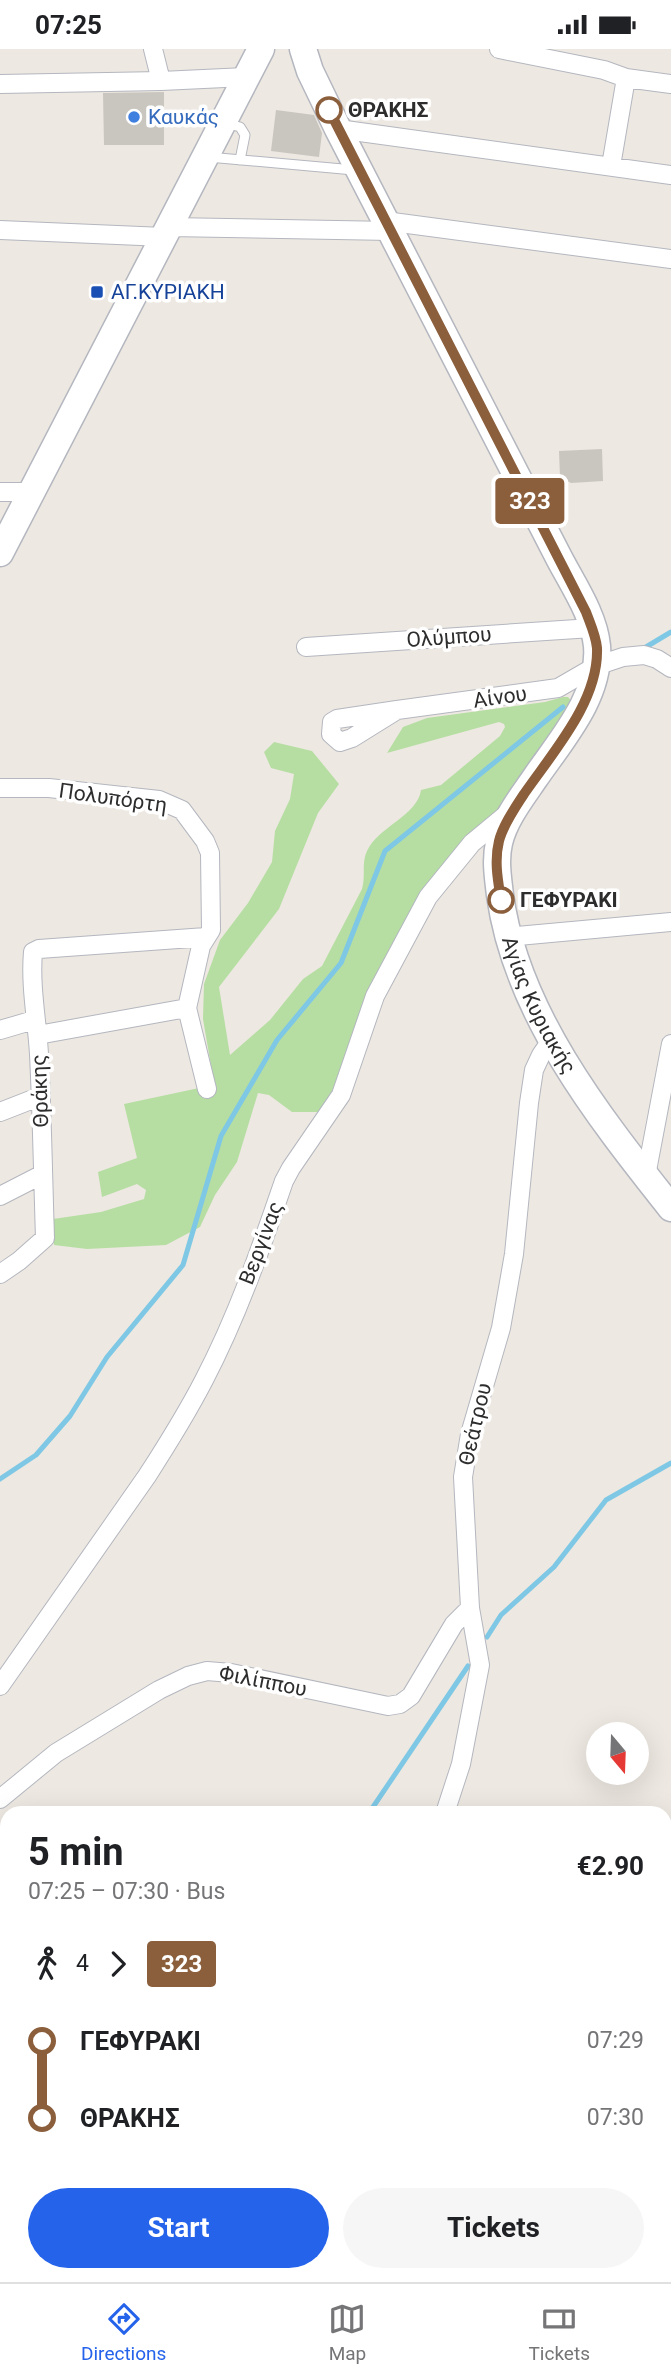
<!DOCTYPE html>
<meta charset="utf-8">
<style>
body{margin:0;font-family:Roboto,sans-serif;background:#f6f6f6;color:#202124;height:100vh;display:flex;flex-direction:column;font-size:26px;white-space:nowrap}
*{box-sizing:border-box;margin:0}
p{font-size:23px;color:#757577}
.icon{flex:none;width:38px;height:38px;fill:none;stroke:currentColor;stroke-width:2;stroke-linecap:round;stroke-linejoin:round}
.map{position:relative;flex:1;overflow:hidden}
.drawer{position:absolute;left:0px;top:1757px;width:672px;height:476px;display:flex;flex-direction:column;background:#fff;border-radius:21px 21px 0 0;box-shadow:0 7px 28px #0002}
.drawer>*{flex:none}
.badge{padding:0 14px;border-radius:5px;font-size:24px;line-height:46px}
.needle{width:46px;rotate:161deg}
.controls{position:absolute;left:586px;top:1673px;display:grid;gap:14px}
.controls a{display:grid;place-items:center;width:63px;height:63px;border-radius:50%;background:#fff;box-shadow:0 7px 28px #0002;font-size:35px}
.map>.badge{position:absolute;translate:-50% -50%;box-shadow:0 0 0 4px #fff}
.legs{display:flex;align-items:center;gap:10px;height:77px;padding:0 28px;font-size:23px}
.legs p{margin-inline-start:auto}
.headline{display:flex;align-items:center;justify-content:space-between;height:119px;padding:0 28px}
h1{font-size:38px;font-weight:700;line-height:52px}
.cta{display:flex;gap:14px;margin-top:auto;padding:14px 28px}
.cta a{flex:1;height:80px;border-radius:42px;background:#2563eb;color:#fff;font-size:28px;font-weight:700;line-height:80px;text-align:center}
.cta a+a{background:#f6f6f6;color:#202124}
ul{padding:0 28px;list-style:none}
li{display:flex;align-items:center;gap:24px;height:77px;font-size:26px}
li i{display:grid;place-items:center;width:10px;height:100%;margin:0 9px;background:currentColor}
li i::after{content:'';width:18px;height:18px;margin:-9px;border:5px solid;border-radius:50%;background:#fff}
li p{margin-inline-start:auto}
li:first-child i{background:linear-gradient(#0000 50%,currentColor 0)}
li:last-child i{background:linear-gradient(currentColor 50%,#0000 0)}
.status{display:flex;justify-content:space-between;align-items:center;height:49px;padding:0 35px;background:#fff;direction:ltr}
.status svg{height:19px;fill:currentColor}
.tab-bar{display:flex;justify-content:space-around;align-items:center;height:98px;border-top:2px solid #e0e0e0;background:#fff;font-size:19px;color:#757577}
.tab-bar a{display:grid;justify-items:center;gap:4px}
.tab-bar .selected{color:#2563eb}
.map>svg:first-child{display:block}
</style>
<div class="status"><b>07:25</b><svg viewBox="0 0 49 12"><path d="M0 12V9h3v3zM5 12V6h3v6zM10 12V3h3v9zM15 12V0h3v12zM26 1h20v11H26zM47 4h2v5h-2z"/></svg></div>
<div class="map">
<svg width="671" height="2233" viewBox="0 0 671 2233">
<rect width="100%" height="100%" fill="#ede8e1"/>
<path fill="#b6dea3" d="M563,648H568L574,655L515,754L424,847L338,1044L325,1063H292L269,1046L258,1044L237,1113L215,1146L200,1178L166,1196L87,1200L54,1196L53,1170L101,1163L144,1150L146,1141L137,1135L102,1148L98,1123L137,1109L124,1055L199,1039L214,1034L203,970L204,935L220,891L248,854L272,813L275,782L290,750L294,725L271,719L264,703L274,693L312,702L339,735L318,764L279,860L219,938L230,1006L270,971L303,930L322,917L362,840C366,826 361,815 367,802C378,778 418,766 421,741L441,736L500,687L505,678L504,675L499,673L387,704L403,678L427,669L545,653Z"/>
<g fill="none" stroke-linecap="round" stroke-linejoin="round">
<path stroke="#7ec8e5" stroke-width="5" d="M646,598L671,583
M0,1430L36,1406L70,1367L107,1308L183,1216L221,1087L277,991L341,914L385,802L563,658
M487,1588L501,1566L554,1518L606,1451L671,1414
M369,1764L468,1617
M0,2073L7,2070"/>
</g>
<path fill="#c9c6bf" d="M164,43V96H104L103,44Z
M276,61L314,66L322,84L319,108L271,102Z
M602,400L603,432L571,434L560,428L559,402Z"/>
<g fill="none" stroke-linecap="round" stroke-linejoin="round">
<defs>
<path id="lane" d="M225,74L240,78L245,86L240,111
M208,108L354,121"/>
<path id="street" d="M153,0L161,32
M499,0L604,21L626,29L611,117
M626,29L671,35
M0,35L161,32L246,28
M338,80L671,126
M385,172L671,210
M169,178L391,182
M0,181L164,188
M0,443H32
M306,598L592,579
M397,661L337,670L332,673L331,685L340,693L352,689L397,661L558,639L596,617L623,608L644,606L657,610L671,619
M0,739H49L159,751L182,761L205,792L210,804L211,881L201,897L187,959L207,1040
M507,888L671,873
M0,981L34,971
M38,986L187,959
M0,1063L41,1047
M646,1127L671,995
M0,1147L43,1125
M0,1225L19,1212L45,1189C43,1127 42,1066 39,1005C37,971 30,937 33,903L39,900L206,888
M0,1637L147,1427C167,1396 187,1364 204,1331C237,1268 261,1199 284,1132L291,1119L341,1046L375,947L428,848L472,794L507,765
M0,1750L56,1704L159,1641L188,1627L207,1622L231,1624L388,1657L400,1655L411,1647L454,1575L470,1559
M445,1764L461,1715L480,1616L470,1559L463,1428L470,1385L501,1279L514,1205L529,1054L534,1021L541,1006L552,990
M665,1999L671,1997
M568,2226L571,2233"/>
<g id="secondary">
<path id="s1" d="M303,0L310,22L338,80L557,505C571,533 594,565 597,597C601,647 561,691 535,729C522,748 504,771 499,794C495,811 498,829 500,846C516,964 599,1068 671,1159"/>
<path d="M0,504L261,0"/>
</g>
</defs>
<use href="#lane" stroke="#b4b7bf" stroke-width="11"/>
<use href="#street" stroke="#b4b7bf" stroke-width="20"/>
<use href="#secondary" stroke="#b4b7bf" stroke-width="29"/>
<use href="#lane" stroke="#fff" stroke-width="9"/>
<use href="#street" stroke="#fff" stroke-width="18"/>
<use href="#secondary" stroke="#fff" stroke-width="26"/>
</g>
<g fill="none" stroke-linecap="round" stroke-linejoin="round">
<defs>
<path id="line-1" d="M329,61L586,563C590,574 596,587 597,599C599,652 553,703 524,745C515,759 503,776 499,792C494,812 498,832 501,851"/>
</defs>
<use href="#line-1" stroke="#fff" stroke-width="16"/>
<use href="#line-1" stroke="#8b5e3c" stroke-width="10"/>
</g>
<g fill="#fff" stroke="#8b5e3c" stroke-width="3.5">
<circle cx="329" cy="61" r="12"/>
<circle cx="501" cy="851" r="12"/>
</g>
<circle fill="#3f7fe0" stroke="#fff" stroke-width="2.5" cx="134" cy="68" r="7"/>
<rect fill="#1a4fb4" stroke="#fff" stroke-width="2.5" x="90" y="236" width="14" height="14" rx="3.5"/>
<g text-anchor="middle" stroke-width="7" stroke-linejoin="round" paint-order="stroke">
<g font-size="21" font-weight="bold" fill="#2d2d2d" stroke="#fff" text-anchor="start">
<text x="348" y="68">ΘΡΑΚΗΣ</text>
<text x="520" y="858">ΓΕΦΥΡΑΚΙ</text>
</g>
<g font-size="21" fill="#366cbe" stroke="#fff" text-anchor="start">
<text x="148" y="75">Καυκάς</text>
</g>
<g font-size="21" fill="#164399" stroke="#fff" text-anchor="start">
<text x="111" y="250">ΑΓ.ΚΥΡΙΑΚΗ</text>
</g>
<g font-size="21" fill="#2d2d2d" stroke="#fff">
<text transform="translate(449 588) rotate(-4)" y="7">Ολύμπου</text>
<text transform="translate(500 648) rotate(-8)" y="7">Αίνου</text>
<text transform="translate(113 749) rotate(8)" y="7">Πολυπόρτη</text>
<text dy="7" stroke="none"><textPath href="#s1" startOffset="1060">Αγίας Κυριακής</textPath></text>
<text transform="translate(40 1042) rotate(-92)" y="7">Θράκης</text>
<text transform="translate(261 1194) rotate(-69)" y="7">Βεργίνας</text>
<text transform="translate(475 1375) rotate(-77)" y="7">Θεάτρου</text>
<text transform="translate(263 1632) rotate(11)" y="7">Φιλίππου</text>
</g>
</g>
</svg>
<div class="controls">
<a><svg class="needle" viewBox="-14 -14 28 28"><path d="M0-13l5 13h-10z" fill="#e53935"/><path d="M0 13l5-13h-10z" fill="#757577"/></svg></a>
</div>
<b class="badge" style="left:530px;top:452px;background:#8b5e3c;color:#fff">323</b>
<section class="drawer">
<div class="headline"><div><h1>5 min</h1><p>07:25 – 07:30 · Bus</p></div><b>€2.90</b></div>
<div class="legs"><svg class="icon" aria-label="walk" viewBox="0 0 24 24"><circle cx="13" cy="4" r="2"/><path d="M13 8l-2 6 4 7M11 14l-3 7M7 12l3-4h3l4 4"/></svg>4<svg class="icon" aria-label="forward" viewBox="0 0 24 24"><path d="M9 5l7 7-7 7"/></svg><b class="badge" style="background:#8b5e3c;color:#fff">323</b></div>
<ul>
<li><i style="color:#8b5e3c"></i><b>ΓΕΦΥΡΑΚΙ</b><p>07:29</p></li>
<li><i style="color:#8b5e3c"></i><b>ΘΡΑΚΗΣ</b><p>07:30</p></li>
</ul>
<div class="cta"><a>Start</a><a>Tickets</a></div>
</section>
</div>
<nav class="tab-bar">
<a class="selected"><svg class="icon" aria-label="directions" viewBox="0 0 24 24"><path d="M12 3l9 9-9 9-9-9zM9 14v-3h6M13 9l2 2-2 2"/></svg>Directions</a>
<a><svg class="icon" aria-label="map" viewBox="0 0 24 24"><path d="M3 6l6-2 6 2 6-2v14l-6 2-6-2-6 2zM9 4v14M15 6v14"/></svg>Map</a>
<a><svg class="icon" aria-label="tickets" viewBox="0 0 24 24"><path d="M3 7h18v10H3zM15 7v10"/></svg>Tickets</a>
</nav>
